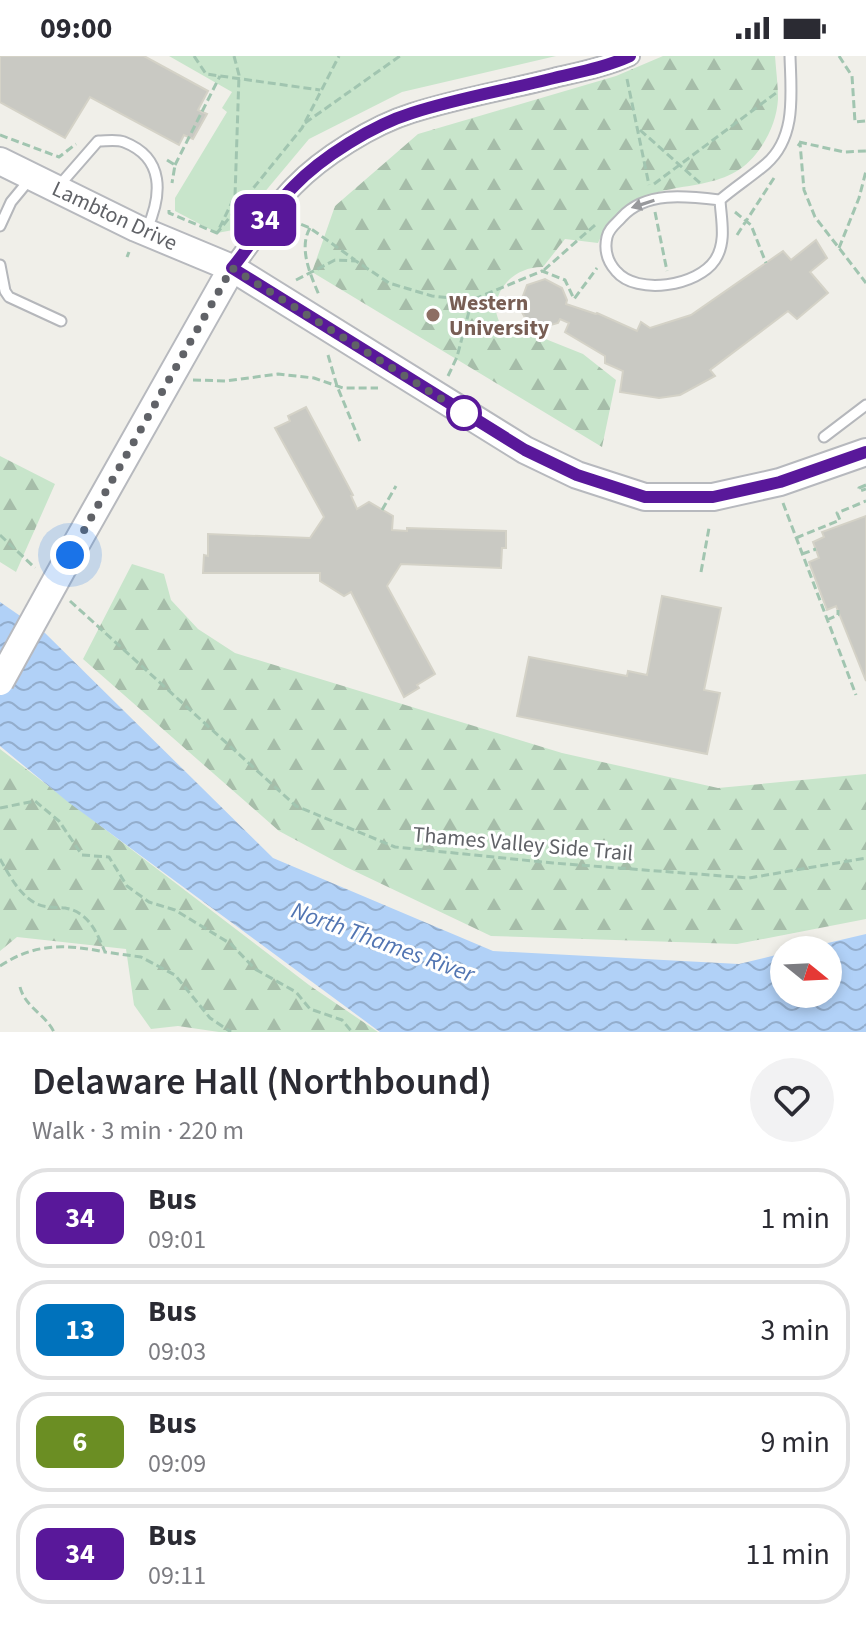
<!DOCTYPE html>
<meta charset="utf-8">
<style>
body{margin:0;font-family:"Source Sans 3",sans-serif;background:#f2f2f3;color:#2b2b33;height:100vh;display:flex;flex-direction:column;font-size:30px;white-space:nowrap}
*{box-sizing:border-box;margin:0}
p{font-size:26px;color:#7c7c81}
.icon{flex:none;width:44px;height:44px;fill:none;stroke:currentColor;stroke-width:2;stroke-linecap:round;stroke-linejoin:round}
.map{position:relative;height:976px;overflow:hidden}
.drawer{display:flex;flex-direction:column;background:#fff;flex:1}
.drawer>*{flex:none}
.badge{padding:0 16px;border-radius:12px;font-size:28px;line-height:52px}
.needle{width:52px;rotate:108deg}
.controls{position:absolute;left:770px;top:880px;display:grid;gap:16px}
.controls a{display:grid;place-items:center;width:72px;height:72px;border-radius:50%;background:#fff;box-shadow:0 4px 12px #0003;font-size:40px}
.you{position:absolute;width:40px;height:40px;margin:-20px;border:6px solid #fff;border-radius:50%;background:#1a73e8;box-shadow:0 0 0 12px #1a73e833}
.map>.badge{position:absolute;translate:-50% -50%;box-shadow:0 0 0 4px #fff}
.round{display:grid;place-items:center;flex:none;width:84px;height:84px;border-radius:42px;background:#f2f2f3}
.headline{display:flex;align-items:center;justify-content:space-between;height:136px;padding:0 32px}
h1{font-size:38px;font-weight:600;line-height:60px}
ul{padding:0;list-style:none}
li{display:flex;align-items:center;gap:24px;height:100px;margin:0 16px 12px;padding:0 16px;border:4px solid #e1e1e2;border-radius:32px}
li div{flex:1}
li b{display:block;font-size:30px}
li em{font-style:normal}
li .badge{min-width:88px;font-weight:700;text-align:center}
.status{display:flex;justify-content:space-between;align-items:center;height:56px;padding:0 40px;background:#fff;direction:ltr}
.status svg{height:22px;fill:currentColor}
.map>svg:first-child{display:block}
</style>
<div class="status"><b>09:00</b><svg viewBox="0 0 49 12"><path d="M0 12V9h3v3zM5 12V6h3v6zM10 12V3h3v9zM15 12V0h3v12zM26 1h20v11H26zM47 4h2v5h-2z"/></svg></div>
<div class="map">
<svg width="866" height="976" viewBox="0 0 866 976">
<defs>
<pattern id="forest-firs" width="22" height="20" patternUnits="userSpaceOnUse" patternTransform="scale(2)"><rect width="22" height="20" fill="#c8e5cb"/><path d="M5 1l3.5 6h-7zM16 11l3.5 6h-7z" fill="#a6bda9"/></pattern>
<pattern id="water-waves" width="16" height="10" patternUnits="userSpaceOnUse" patternTransform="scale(2)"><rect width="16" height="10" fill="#b1d1f7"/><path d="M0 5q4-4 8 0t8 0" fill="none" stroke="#93adcc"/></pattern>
</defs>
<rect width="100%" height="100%" fill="#f0efe9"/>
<path fill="#c8e5cb" d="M169,0H556L402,36L309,83L233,174L217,177L175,155V142L227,56L222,52L232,36Z"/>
<path fill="url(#forest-firs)" d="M663,0H775C776,14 778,29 778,43C777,61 770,79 759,94C727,139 677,122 633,146C618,153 605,172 598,187L565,183L543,211C520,210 495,228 496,255C497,263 503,273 506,281L538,280L583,298L616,324L602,391L312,216L335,150L418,78L616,20Z
M0,400L55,428L16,516L0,506Z
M132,508L164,518L171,544L198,573L235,597L562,697L718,732L866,718V863L737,888L491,880L346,811L279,775L83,603Z
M0,693L309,929L378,976H219L178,970L151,973L134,949L126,893L17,881L0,895Z"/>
<path fill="url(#water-waves)" d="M0,546L45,577L273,802L493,895L739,908L784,897V938H828V894H798L866,878V976H380L68,746L0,690Z"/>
<path fill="#c9c9c3" stroke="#d4d2c7" stroke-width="2" d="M0,0H144L208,35L198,54L207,58L193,83L184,79L179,89L90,41L65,82L0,46Z
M816,184L827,202L810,216L828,237L797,263L788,255L710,314L715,320L680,339L659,342L620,336L623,315L605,307V300L565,276L569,267L560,263L558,267L540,272L528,267L519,251L527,229L545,223L562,232L567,244L566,248L596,258L597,257L637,275L641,266L650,272L691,259L783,195L791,204Z
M306,351L353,439L351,440L357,453L369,446L393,460L392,474L407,475V472L506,475V492H502L501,512L401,508L387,530L435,618L417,629L419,632L404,641L351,536L344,540L320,525V517H203L204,499L208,500V478L310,482L324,461L275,372L290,365L288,360Z
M866,460V625L836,550L827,554L809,506L819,502L813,486L824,481L822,476Z
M662,540L721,552L704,634L720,637L707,698L517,660L529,601L627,620L628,615L647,619Z"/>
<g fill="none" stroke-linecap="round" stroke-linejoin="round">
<defs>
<path id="lane" d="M57,132L98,85C106,85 117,83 124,86C165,102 162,139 147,173
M720,144C721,163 727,186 715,204C698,230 637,240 616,215C607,205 604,194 607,181C609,172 616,168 622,161C646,135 686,140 720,144C735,131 751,121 766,108C797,81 791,37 790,0
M0,170L11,146L30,123
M0,209L5,235L9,241L61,265
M824,381L866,349"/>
<path id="street" d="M232,212C254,186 269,155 294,130C322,101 373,69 412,57C458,42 507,34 554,22C579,16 606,11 630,0"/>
<path id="secondary" d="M0,105L136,172L232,212L525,394L577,419L645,441H713L780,426L866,396
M70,499L232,212"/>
</defs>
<use href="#lane" stroke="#b5b7bb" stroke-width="13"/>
<use href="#street" stroke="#b5b7bb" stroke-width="22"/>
<use href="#secondary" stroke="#b7b9be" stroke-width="30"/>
<path stroke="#a1c5b0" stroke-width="3" stroke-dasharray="8 4" stroke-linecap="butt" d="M194,0L206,18L320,34
M234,0L239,19L235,140L217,177L302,72L339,0
M839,0L852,20L855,66L866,65
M627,23L649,129
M305,67L400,0
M640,74L700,127
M0,79L59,101L76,88
M799,86L844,96L866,95
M798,90L800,87L804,134L815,161L866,227
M167,104L175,109L172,127
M175,109L220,20
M654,128L776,37
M169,154V157L217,177
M655,156L667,215
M735,156L751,169L766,207
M290,164L310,172L355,204
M310,172C298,192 311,220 319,239
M737,179L774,122
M839,192L859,142L866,115
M127,201L129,196
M544,214L595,169
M296,224L335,204L356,205L389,227L432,240L472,244L542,215L565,224L574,243L597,212
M328,299L337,330L361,388
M448,320L457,301L472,244
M193,324L226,325L278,318L314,322L343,332H378
M866,429L859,432L860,435L866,433
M783,447L856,639
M382,454L396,430
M0,479L35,512
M796,482L840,464L837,457L866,445
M802,498L816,493
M701,516L709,472
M70,545L296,750L395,791L553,807L749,822L866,802
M827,564L838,559V554
M0,752L35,745L59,765L82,799L109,801L127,830L149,846L175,854L231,888L255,913L296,936L310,953L342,964L352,976
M0,803C10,820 18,837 35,847C44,852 55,851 65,852C89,856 97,877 105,896L141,901L175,919L210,962L231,976
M0,910C35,887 65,888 105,896
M20,931C25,951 45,958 54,976"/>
<use href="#lane" stroke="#fff" stroke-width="9"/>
<use href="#street" stroke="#fff" stroke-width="18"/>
<use href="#secondary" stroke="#fff" stroke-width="26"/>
<defs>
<path id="secondary-bridge" d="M0,626L70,499"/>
</defs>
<use href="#secondary-bridge" stroke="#b7b9be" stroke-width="30" stroke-linecap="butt"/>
<use href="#secondary-bridge" stroke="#fff" stroke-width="26"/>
</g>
<defs><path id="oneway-solid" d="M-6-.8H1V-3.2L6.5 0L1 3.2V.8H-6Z" transform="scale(2)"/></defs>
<use fill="#98999c" href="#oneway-solid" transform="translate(643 148) rotate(162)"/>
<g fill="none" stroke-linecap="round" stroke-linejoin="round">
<defs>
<path id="line" d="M630,0C606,11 579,16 554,22C507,34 458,42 412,57C373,69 322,101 294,130C269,155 254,186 232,212L525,394L577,419L645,441H713L780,426L866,396"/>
</defs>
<use href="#line" stroke="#fff" stroke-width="18"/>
<use href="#line" stroke="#59189a" stroke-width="12"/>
<path stroke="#606267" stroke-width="8" stroke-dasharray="0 14.4" d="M70,499L232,212L464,357"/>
</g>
<circle fill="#8d6e63" stroke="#fff" stroke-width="3" cx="433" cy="259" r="8"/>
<circle fill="#fff" stroke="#59189a" stroke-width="4" cx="464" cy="357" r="16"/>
<g text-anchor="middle" stroke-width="6" stroke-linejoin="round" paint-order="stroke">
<g font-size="22" fill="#606267" stroke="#fff">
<text transform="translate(115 159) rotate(25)" y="8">Lambton Drive</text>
<text transform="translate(523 787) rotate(5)" y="8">Thames Valley Side Trail</text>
</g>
<g font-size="22" font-weight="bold" fill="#785e54" stroke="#fff" text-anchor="start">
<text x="449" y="254">Western<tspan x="449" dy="25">University</tspan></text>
</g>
<g font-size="24" font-style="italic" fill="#5275b2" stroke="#fff">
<text transform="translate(383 886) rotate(20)" y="8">North Thames River</text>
</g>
</g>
</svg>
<div class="controls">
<a><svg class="needle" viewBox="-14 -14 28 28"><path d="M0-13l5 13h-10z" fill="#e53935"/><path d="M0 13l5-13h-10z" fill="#7c7c81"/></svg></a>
</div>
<div class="you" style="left:70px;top:499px"></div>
<b class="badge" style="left:265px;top:164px;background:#59189a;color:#fff">34</b>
</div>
<section class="drawer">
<div class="headline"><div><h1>Delaware Hall (Northbound)</h1><p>Walk · 3 min · 220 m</p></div><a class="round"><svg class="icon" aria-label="heart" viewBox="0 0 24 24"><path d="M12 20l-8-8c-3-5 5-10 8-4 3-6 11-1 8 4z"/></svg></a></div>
<ul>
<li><span class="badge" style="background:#59189a;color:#fff">34</span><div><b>Bus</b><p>09:01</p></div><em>1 min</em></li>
<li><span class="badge" style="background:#0072bc;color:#fff">13</span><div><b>Bus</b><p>09:03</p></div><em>3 min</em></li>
<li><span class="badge" style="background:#6b8e23;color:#fff">6</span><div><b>Bus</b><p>09:09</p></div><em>9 min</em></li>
<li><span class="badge" style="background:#59189a;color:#fff">34</span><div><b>Bus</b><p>09:11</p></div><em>11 min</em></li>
</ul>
</section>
